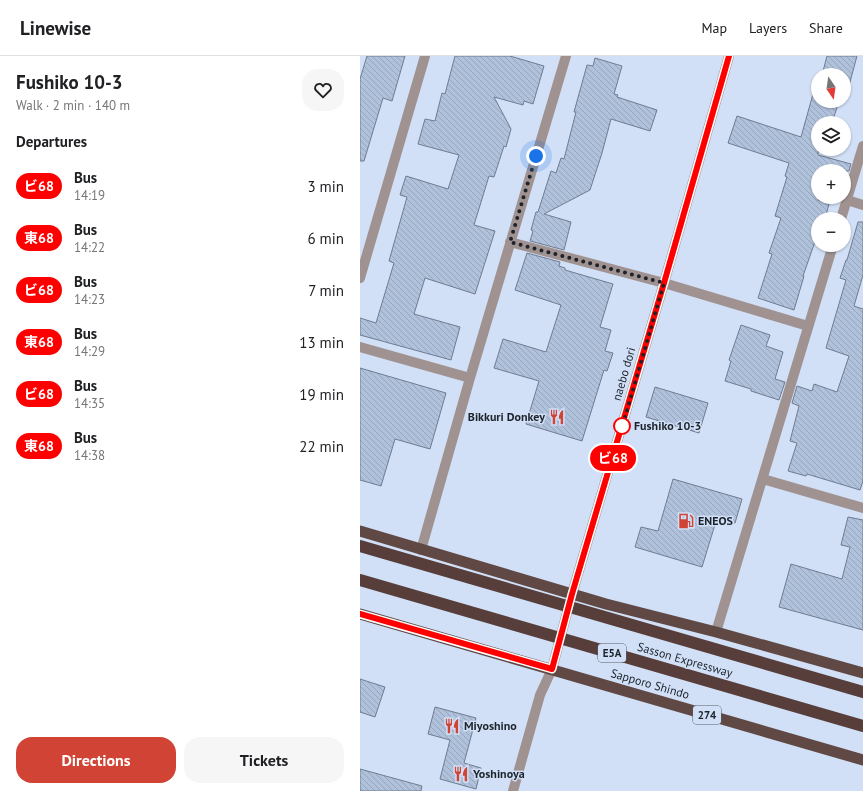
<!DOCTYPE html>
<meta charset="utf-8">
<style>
body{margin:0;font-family:"PT Sans","Noto Sans JP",sans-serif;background:#f6f6f6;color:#202124;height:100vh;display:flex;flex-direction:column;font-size:15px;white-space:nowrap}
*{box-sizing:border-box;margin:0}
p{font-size:13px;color:#757577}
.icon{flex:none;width:22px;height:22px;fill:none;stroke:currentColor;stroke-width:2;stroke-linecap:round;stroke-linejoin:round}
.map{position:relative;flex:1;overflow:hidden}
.panel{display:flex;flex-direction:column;background:#fff;width:360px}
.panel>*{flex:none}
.badge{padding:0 8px;border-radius:13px;font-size:14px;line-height:26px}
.needle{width:26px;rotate:167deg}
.fabs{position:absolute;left:451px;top:12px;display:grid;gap:8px}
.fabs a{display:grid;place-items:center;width:40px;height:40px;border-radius:50%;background:#fff;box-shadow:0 1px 3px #0004;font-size:20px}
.you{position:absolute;width:20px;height:20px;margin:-10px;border:3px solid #fff;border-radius:50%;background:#1a73e8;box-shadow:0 0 0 6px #1a73e833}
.map>.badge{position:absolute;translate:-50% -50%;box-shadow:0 0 0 2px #fff}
h2{padding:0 16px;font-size:15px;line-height:36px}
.round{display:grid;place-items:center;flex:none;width:42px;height:42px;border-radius:16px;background:#f6f6f6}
.head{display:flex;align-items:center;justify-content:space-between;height:68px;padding:0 16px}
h1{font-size:19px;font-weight:700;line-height:30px}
.primary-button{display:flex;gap:8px;margin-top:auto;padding:8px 16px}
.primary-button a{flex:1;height:46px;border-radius:16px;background:#d04335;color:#fff;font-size:16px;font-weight:700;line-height:46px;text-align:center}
.primary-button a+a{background:#f6f6f6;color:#202124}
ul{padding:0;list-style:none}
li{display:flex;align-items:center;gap:12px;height:52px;padding:0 16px}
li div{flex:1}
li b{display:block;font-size:15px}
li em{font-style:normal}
li .badge{min-width:44px;font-weight:700;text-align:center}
header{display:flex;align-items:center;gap:24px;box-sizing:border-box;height:56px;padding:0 20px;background:#fff;border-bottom:1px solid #e0e0e0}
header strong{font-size:19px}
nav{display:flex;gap:22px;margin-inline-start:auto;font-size:14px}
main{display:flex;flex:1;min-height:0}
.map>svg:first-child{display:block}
</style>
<header>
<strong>Linewise</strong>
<nav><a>Map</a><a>Layers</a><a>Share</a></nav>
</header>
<main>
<section class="panel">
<div class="head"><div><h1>Fushiko 10-3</h1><p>Walk · 2 min · 140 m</p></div><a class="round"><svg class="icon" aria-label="heart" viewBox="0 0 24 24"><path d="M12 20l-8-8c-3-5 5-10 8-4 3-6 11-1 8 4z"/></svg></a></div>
<h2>Departures</h2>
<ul>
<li><span class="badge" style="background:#f00;color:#fff">ビ68</span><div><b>Bus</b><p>14:19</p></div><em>3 min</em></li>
<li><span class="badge" style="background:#f00;color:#fff">東68</span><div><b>Bus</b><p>14:22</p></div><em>6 min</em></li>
<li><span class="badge" style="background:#f00;color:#fff">ビ68</span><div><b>Bus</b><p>14:23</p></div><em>7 min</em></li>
<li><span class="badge" style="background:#f00;color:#fff">東68</span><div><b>Bus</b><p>14:29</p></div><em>13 min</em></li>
<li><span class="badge" style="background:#f00;color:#fff">ビ68</span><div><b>Bus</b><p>14:35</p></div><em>19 min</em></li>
<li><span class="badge" style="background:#f00;color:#fff">東68</span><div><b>Bus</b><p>14:38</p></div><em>22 min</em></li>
</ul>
<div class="primary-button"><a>Directions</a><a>Tickets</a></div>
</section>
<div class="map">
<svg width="503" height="735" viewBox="0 0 503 735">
<defs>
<pattern id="building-back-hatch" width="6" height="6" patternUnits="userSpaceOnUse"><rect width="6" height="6" fill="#b0c1dc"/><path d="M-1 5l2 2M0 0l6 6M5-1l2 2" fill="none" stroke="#97a6bd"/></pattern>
</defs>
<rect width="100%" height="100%" fill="#d1e0f7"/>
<path fill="url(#building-back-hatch)" stroke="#6f7c91" d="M7,0H45L32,45L23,42L4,105H0V23Z
M95,0H150L184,10L173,48L164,45L163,49L134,41L151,73L146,91L144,90L134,121L129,120L114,169L135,175L115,238L65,222L54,258L100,271L91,304L0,279V262L16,267L34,207L29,205L47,141L40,139L46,120L88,133L99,99L58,88L65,63L75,65L82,37L85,38Z
M467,0H497L487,37L484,36V19H462Z
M235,2L262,10L254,38L258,39L257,41L297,54L290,75L251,63L242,97L230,134L184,158L211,166L204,194L170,185L173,175L171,174L176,156H178L191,115L196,117L201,102L204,103L216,56H214L227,9L233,10Z
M458,33V45H479L472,67H458V99L491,108L489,115H458V144L469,148L465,163H458V177L443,220H444L434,254L398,242L412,198L409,197L421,162L415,160L427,121L425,120L429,107L368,87L377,60L441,81L453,38L456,39Z
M498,166H503V219L494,250L503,253V425L500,434L447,418L446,420L428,415L437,387L430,385L439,350L432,347L437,330L452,335L454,328L477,336L489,300L466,292L486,224L480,222L486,204H487Z
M167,197L200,206L199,210L205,212V214L253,228L240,271L251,274L245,295L253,297L247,315L244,314L222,385L166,368L179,325L134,312L143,283L186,296L201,249L155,234Z
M381,269L410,279L406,290L423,296L415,323L425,326L419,344L391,335V333L365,325L371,305L369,304Z
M0,312L86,337L70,393L35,383L21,430L0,424Z
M295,331L348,347L339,377L286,361Z
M313,423L382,443L375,467L357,462L342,511L275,491L281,471L298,475Z
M488,461L503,464V574L419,551L431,508L482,523L490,491L481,489Z
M0,623L25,631L15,661L0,656Z
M75,651L116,662L104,707L121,712L116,733L80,723L90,684L68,678Z
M0,713L62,730L61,735H0Z"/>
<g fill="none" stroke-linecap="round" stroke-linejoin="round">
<path stroke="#9f9290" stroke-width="10" d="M487,144L503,149
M481,163L503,90
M150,186L304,227L448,270
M0,222L65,0
M0,291L110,322
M403,423L503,452
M61,494L110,322L206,0
M356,576L473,189"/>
<path stroke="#9f9290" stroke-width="10" d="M153,735L180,639L192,613L212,538L304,227L369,0"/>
<path stroke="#604945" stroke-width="11" d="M0,475L246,548L356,576L503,617
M0,558L503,704"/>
<path stroke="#573e3a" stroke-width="12" d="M0,490L503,636
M0,524L503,670"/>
</g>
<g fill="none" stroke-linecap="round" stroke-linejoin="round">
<defs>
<path id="line" d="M0,558L192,613L212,538L304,227L369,0"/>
</defs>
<use href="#line" stroke="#fff" stroke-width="9"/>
<use href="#line" stroke="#f00" stroke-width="6"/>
<path stroke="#1d232b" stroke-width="4" stroke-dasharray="0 7.2" d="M176,100L150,186L304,227L261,375L262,370"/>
</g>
<defs>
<symbol id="restaurant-bare" viewBox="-9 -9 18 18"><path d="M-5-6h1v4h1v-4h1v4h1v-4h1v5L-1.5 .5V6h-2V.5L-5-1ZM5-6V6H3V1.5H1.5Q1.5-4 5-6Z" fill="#d04335" stroke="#d1e0f7" stroke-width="2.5" paint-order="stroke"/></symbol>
<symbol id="fuel-bare" viewBox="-9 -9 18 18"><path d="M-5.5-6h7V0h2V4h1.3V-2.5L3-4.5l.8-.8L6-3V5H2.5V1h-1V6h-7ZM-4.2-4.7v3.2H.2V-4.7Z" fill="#d04335" stroke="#d1e0f7" stroke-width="2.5" paint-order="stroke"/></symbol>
</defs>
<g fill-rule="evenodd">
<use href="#restaurant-bare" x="186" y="350" width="22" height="22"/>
<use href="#fuel-bare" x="315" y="454" width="22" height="22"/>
<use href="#restaurant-bare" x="81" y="659" width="22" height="22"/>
<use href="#restaurant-bare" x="90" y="707" width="22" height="22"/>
</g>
<circle fill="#fff" stroke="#f00" stroke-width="2" cx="262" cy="370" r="8"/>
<g text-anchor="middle" stroke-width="3" stroke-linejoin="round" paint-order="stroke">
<g fill="#d1e0f7" stroke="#535c68" stroke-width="1">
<rect x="238" y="588" width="28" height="18" rx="3"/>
<rect x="333" y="650" width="28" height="18" rx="3"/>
</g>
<g font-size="11" font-weight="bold" fill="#1d232b">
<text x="252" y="601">E5A</text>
<text x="347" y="663">274</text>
</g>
<g font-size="12" fill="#1d232b" stroke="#d1e0f7">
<text transform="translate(264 318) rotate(-74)" y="4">naebo dori</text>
<text transform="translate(325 604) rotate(16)" y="4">Sasson Expressway</text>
<text transform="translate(290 628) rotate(16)" y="4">Sapporo Shindo</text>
</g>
<g font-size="12" font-weight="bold" fill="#1d232b" stroke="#d1e0f7" text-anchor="start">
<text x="185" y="365" text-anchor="end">Bikkuri Donkey</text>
<text x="338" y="469">ENEOS</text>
<text x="104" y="674">Miyoshino</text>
<text x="113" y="722">Yoshinoya</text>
</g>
<g font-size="12" font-weight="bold" fill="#1d232b" stroke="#d1e0f7" text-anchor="start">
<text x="274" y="374">Fushiko 10-3</text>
</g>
</g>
</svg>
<div class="fabs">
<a><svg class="needle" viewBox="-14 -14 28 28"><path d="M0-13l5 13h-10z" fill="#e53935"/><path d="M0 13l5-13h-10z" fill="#757577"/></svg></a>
<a><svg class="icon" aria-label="layers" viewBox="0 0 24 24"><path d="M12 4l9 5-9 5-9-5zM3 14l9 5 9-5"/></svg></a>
<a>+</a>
<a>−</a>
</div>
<div class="you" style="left:176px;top:100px"></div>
<b class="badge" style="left:253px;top:402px;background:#f00;color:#fff">ビ68</b>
</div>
</main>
